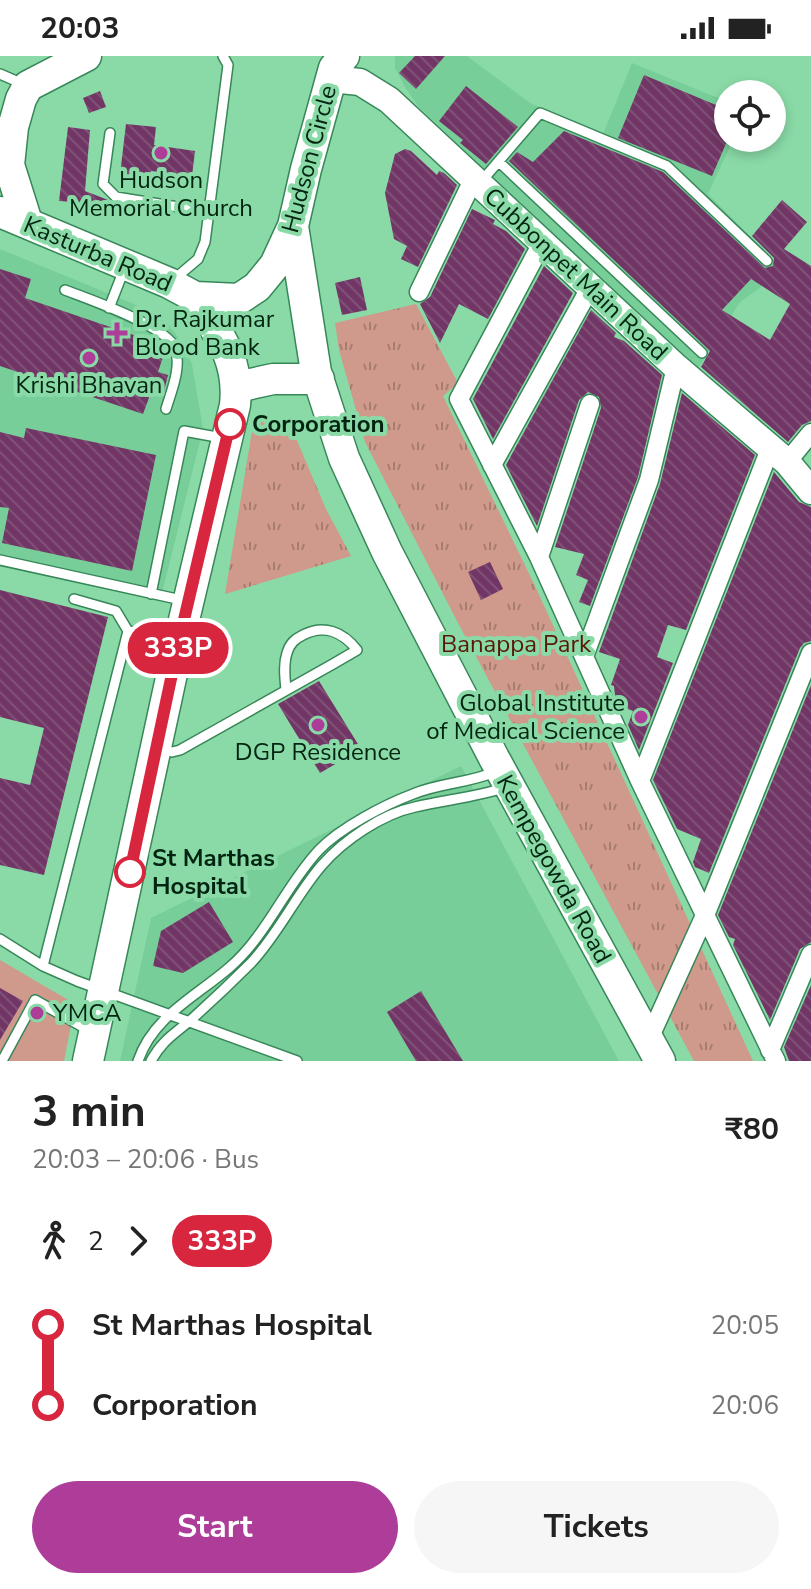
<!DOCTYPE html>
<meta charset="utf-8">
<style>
body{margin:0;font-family:"Nunito Sans",sans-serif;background:#f6f6f6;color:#222;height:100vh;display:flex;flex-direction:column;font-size:30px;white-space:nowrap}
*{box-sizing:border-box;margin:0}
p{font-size:26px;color:#767676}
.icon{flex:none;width:44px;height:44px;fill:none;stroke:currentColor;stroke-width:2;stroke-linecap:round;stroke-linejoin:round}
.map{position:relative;height:1005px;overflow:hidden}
.sheet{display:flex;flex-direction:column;background:#fff;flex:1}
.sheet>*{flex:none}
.badge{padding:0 16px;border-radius:26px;font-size:28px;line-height:52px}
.buttons{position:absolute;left:714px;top:24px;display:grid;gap:16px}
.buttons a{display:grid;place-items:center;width:72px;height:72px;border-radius:50%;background:#fff;box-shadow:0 4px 12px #0003;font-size:40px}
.map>.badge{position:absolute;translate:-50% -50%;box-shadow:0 0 0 4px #fff}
.legs{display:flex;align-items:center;gap:12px;height:88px;padding:0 32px;font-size:26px}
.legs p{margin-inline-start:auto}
.overview{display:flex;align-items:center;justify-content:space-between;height:136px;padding:0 32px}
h1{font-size:44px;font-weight:700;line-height:60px}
.primary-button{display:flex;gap:16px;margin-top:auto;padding:16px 32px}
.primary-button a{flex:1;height:92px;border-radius:48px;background:#ad3d99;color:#fff;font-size:32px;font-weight:700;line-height:92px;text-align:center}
.primary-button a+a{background:#f6f6f6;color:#222}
ul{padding:0 32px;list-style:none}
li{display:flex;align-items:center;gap:28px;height:80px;font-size:30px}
li i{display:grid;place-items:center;width:12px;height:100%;margin:0 10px;background:currentColor}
li i::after{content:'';width:20px;height:20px;margin:-10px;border:6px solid;border-radius:50%;background:#fff}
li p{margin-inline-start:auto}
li:first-child i{background:linear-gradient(#0000 50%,currentColor 0)}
li:last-child i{background:linear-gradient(currentColor 50%,#0000 0)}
.status{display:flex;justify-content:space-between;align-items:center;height:56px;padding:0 40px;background:#fff;direction:ltr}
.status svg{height:22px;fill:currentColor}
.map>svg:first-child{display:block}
</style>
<div class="status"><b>20:03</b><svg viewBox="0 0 49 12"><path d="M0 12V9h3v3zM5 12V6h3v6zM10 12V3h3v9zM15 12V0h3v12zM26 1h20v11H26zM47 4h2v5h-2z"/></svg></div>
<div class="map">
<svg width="811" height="1005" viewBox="0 0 811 1005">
<defs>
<pattern id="park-tufts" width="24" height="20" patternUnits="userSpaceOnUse" patternTransform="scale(2)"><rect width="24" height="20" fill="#cf998b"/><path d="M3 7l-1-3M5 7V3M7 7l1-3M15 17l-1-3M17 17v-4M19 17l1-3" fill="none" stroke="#a67d70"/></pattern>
<pattern id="building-back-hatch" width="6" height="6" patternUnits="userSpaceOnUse" patternTransform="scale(2)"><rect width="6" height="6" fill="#723666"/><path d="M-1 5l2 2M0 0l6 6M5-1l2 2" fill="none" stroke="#7f5176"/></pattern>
</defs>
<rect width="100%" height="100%" fill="#8adaa7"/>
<path fill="#77ce98" d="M395,0H467L530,47L603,78L632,7L728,46V82H734L708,138L780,210L761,231L740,246L696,316L419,51L406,33L395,12Z
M0,193L134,248L168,267L183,289L192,308L203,373L160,545L0,510Z
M461,710L619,1005H120L151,862Z"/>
<path fill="url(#park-tufts)" d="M416,248L458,327L443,340L535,530L753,1005H694L459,569L365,386L339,294L335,267Z
M287,361L326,453L351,500L225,538L254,363Z"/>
<path fill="#cf998b" d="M0,904L75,948L64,1005H0Z"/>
<path fill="url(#building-back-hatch)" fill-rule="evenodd" d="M415,0H445L416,33L399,17Z
M644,19L728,54V83L712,120L618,82Z
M466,30L518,71L486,108L460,87L463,84L439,65Z
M100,35L106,51L89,57L83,42Z
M126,68L156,71L154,89L195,95L192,120L151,115L149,130L119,127Z
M68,71L90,74L85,135L121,149L117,162L86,152L87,147L59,145Z
M564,75L663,116L765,212L773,210L774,202L752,180L782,144L807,166L784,193L811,210V365L802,369L788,386L701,311L710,295L707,292L509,105L517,96L533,106ZM751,223L790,248L770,284L722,254Z
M405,93L411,95L437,119L439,115L444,117L457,129L418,211L401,203L407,190L394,183L385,137L395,98Z
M472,153L495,164L493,168L506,175L525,193L488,263L459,248L440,287L420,248L430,241Z
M544,210L573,237L493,383L473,343Z
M0,213L31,223L25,242L163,289L166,292L158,316L168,319L164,335L153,331L143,358L0,310Z
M360,221L367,254L342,259L335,227Z
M591,254L616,277L614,281L624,285L662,319L638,421L590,550L579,546L588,524L576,519L584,498L555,491L601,352L599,341L588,336L579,344L537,470L506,409Z
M682,337L755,399L686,574L668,569L657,601L673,607L639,694L628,669L633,655L622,651L624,643L615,640L614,630L611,629L620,603L599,596L660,428Z
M26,372L156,399L132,515L2,487L9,452L0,451V376L24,382Z
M774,416L799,446L811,451V585L804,587L800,592L709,817L695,811L693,806L701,783L677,773L653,724Z
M490,506L503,533L481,544L468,516Z
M0,534L108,561L44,819L0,809V722L30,729L44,672L0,661Z
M319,625L361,693L320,717L278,648Z
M811,629V886L800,893L770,964L733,889L735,883L729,881L718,859Z
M209,846L233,886L183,917L153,910L161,875Z
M811,929V1005H789L784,991Z
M0,932L23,945L0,984Z
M421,935L463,1005H416L387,956Z"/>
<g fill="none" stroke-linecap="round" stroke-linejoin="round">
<defs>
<path id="lane" d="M0,18L23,28
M110,77L103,128L116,141L209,156
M499,106L702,297
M480,127L540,57L667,110L767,205
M172,225L198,203L205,186L228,9L223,0
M65,234C88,243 167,270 175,292C182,311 171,336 166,353
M109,252L125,211
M0,504L186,545
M151,538L184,375L222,382
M74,543L116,555L128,575
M162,693L172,696L180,694L333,608L357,594C343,576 324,568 303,579C295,583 290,587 287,597C283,609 285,622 286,634
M0,883L43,910L77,925L297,1005
M43,910L128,575L174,584
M2,1005L35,944L90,975
M138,1005C153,960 197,940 230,911C267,879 286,829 319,794C340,772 384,749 413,738C439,727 469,727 495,716
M151,1005C163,983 175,978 193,962C213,944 232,926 251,907C279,877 296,839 322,809C344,784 382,758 415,751C445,744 475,741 504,732"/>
<path id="street" d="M542,187L459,343L539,501L640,725L776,1005
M419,236L474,122
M787,406L811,377
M492,409L590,232
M539,501L590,348
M585,598L649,424L676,311
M640,725L770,393
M648,985L706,857L811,597
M770,994L811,898"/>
<path id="secondary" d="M331,23L360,26L389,44L676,311L787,406L811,435"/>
<path id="primary" d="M0,156L169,227L195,241L239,243L257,231L275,209L293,170L306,113L334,12L344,0
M27,166L9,109L13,71L21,43L28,30L86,0
M293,170L316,316L344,402L387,496L494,702L660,1005
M237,331L273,323H319
M88,1005L179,585L235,349C240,303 218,278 195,241"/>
</defs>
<use href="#lane" stroke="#378759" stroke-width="12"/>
<use href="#street" stroke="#378759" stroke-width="21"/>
<use href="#secondary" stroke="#378759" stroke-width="29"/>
<use href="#primary" stroke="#378759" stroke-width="33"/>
<use href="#lane" stroke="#fff" stroke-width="9"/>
<use href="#street" stroke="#fff" stroke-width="18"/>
<use href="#secondary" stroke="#fff" stroke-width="26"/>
<use href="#primary" stroke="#fff" stroke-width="30"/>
</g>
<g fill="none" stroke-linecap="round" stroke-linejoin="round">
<defs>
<path id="line-1" d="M130,816L179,585L230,368"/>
</defs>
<use href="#line-1" stroke="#fff" stroke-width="18"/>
<use href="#line-1" stroke="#d7263d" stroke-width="12"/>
</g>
<g fill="#ad3d99" stroke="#8adaa7" stroke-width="3">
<circle cx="161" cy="97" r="8"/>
<path d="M113 265h8v8h8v8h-8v8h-8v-8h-8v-8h8z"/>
<circle cx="89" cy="302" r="8"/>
<circle cx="641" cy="661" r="8"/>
<circle cx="318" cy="669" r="8"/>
<circle cx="37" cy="957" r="8"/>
</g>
<g fill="#fff" stroke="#d7263d" stroke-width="4">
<circle cx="230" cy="368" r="14"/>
<circle cx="130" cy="816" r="14"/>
</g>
<g text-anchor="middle" stroke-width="8" stroke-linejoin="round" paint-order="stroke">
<g font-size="24" fill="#022411" stroke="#8adaa7">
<text transform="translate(309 103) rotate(-75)" y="8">Hudson Circle</text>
<text transform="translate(98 198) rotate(23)" y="8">Kasturba Road</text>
<text transform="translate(576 218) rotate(43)" y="8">Cubbonpet Main Road</text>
<text transform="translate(554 813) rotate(61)" y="8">Kempegowda Road</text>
</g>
<g font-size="24" fill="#022411" stroke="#8adaa7">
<text x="161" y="132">Hudson<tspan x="161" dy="28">Memorial Church</tspan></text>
<text x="135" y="271" text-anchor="start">Dr. Rajkumar<tspan x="135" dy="28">Blood Bank</tspan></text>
<text x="89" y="337">Krishi Bhavan</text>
<text x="625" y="655" text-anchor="end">Global Institute<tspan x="625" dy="28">of Medical Science</tspan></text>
<text x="318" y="704">DGP Residence</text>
<text x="53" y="965" text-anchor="start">YMCA</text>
</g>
<g font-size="24" font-weight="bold" fill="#022411" stroke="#8adaa7" text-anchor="start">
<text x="252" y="376">Corporation</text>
<text x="152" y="810">St Marthas<tspan x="152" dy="28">Hospital</tspan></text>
</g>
<g font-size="24" fill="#581807" stroke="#8adaa7">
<text x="516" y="596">Banappa Park</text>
</g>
</g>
</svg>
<div class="buttons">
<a><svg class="icon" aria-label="locate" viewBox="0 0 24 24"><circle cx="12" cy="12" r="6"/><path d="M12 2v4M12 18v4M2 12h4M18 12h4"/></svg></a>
</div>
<b class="badge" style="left:178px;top:592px;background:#d7263d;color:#fff">333P</b>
</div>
<section class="sheet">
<div class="overview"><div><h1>3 min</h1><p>20:03 – 20:06 · Bus</p></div><b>₹80</b></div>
<div class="legs"><svg class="icon" aria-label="walk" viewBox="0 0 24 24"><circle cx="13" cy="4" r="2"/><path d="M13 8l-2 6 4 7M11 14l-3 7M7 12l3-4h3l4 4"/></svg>2<svg class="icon" aria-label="forward" viewBox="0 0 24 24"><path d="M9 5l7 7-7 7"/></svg><b class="badge" style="background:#d7263d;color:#fff">333P</b></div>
<ul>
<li><i style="color:#d7263d"></i><b>St Marthas Hospital</b><p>20:05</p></li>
<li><i style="color:#d7263d"></i><b>Corporation</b><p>20:06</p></li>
</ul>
<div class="primary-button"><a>Start</a><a>Tickets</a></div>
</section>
